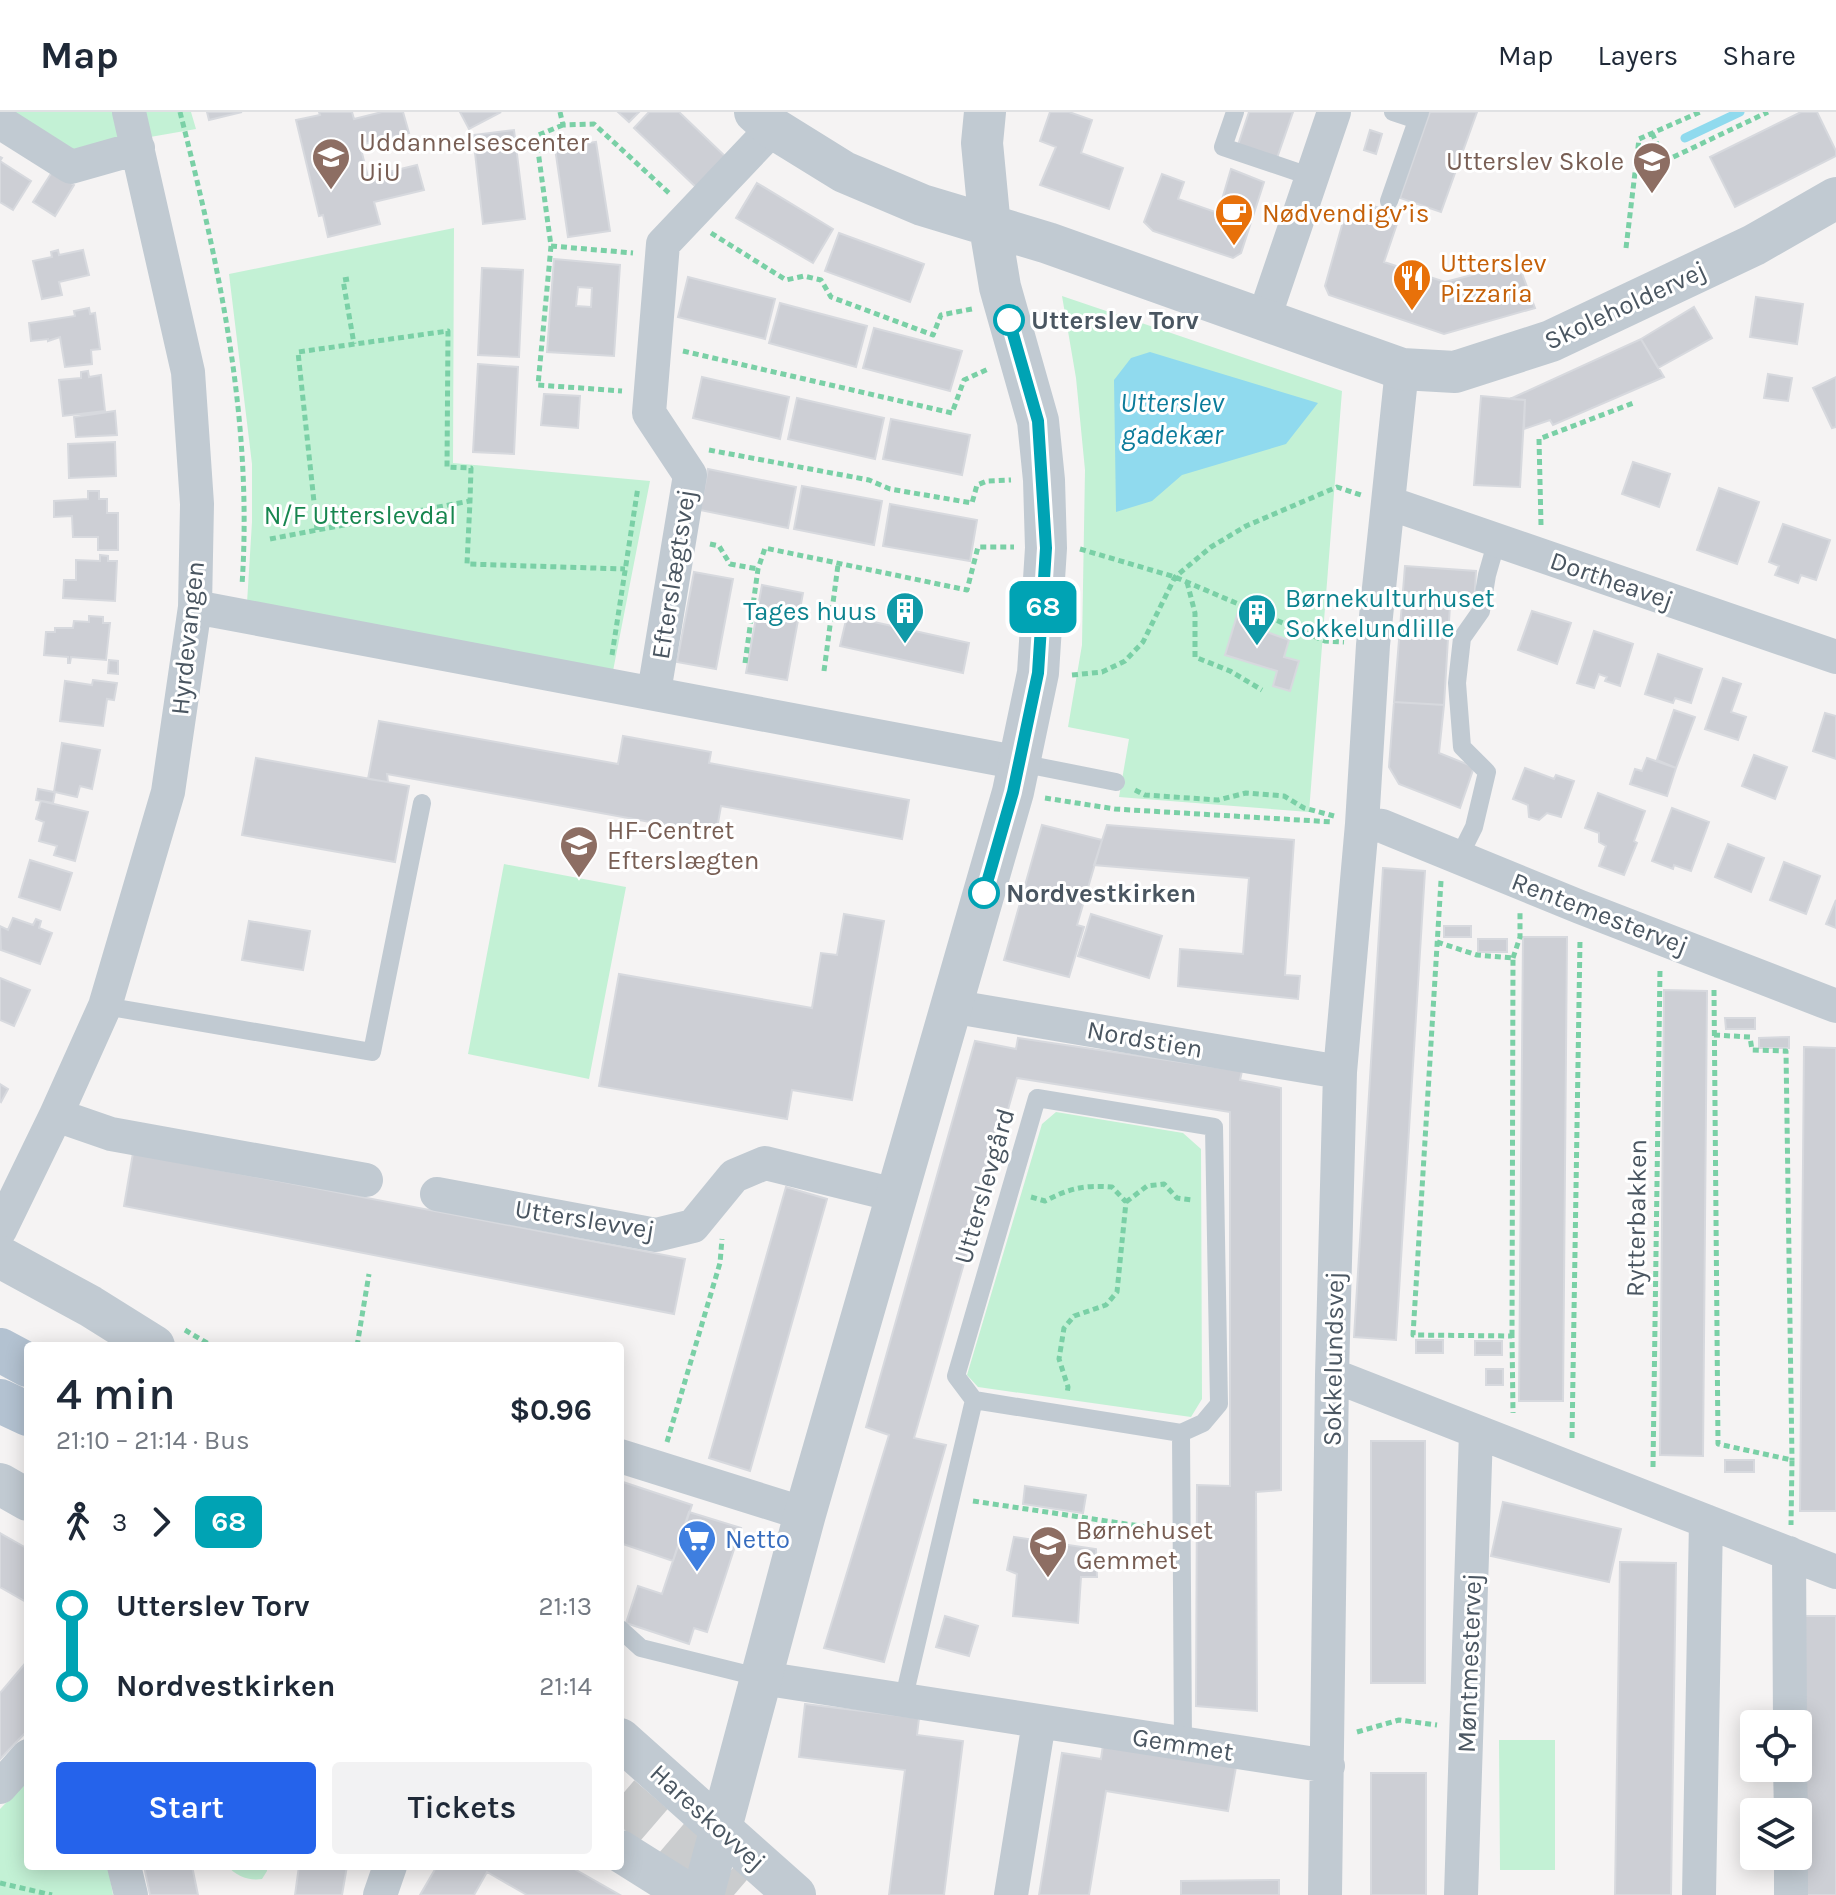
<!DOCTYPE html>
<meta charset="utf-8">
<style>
body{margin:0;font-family:Karla,sans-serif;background:#f2f2f3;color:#1f2937;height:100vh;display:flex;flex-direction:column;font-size:30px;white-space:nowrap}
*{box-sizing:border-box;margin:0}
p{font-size:26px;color:#747a83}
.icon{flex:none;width:44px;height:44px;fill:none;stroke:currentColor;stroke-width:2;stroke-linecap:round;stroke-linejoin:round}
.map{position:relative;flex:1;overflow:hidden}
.drawer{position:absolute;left:24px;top:1230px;width:600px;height:528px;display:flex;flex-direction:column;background:#fff;border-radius:8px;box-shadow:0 4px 20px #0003}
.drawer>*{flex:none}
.badge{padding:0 16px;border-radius:12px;font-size:28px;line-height:52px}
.fabs{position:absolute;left:1740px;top:1598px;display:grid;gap:16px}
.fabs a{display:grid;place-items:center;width:72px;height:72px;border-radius:8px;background:#fff;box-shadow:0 4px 20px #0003;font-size:40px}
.map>.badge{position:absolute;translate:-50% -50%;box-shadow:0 0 0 4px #fff}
.legs{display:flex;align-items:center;gap:12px;height:88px;padding:0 32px;font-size:26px}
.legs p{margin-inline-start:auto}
.headline{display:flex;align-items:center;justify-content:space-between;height:136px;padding:0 32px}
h1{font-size:44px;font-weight:600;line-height:60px}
.action{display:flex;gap:16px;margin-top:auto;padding:16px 32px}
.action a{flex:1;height:92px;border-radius:8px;background:#2563eb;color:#fff;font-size:32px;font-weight:600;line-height:92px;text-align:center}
.action a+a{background:#f2f2f3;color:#1f2937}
ul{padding:0 32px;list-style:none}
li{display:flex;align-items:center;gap:28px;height:80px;font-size:30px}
li i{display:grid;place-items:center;width:12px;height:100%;margin:0 10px;background:currentColor}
li i::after{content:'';width:20px;height:20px;margin:-10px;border:6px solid;border-radius:50%;background:#fff}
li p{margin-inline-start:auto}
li:first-child i{background:linear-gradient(#0000 50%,currentColor 0)}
li:last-child i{background:linear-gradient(currentColor 50%,#0000 0)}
header{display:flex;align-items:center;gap:48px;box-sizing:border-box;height:112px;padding:0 40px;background:#fff;border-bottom:2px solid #e0e1e3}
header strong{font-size:38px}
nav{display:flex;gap:44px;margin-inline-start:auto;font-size:28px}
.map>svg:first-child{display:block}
</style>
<header>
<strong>Map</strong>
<nav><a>Map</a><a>Layers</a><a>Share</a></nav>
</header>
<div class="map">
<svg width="1836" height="1783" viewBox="0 0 1836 1783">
<rect width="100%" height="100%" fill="#f5f3f3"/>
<path fill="#c3f1d5" d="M9,0H191L196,17L70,39Z
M454,116L453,351L650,369L613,559L247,491L252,410V352L229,162Z
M1062,184L1342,279L1309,700L1119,685L1129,627L1068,615L1082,533L1085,358L1076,266Z
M504,752L626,775L589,967L468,942Z
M1056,1000L1183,1021L1201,1037L1202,1287L1191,1305L978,1275L967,1263L1042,1012Z
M1499,1628H1555V1758H1500Z
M28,1668V1754H108L113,1783H0V1697Z
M227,1754H267V1759L262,1767C248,1769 237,1764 227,1754Z"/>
<path fill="#90daee" d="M1150,240L1318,291L1286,332L1182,363L1152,389L1116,400L1114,268L1131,246Z"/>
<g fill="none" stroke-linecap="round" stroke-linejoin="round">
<path stroke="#90daee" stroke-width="9" d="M1685,26L1740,0"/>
</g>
<path fill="#cdcfd5" stroke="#d7d9de" stroke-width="2" fill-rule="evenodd" d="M207,0H242L209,8Z
M319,0H352L354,7L382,0H403L409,21L360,33L368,65L417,53L424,78L374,90L380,112L328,125L323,103L319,104L296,8L320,3Z
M460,0H501L469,17Z
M618,0H639L629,10Z
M649,0H679L728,47L699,78L634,16Z
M1050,0H1069L1092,8L1081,41L1123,56L1109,97L1040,73L1056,35L1040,29Z
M1249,0H1293L1277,46L1238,33Z
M1430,0H1477L1441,100L1400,86Z
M1801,0H1817L1836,39V44L1735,95L1710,45Z
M514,18L525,107L483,112L473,23Z
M1370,18L1382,22L1376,42L1364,38Z
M596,30L610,119L568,125L555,36Z
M0,45L2,46L0,49L31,69L13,98L0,90Z
M1231,57L1264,70L1241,141L1233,146L1153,119L1144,110L1162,62L1184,70L1178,87L1218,101Z
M52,60L74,73L55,104L33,90Z
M757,71L833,117L813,151L736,106Z
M1370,93L1400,103L1384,150L1445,170L1518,151L1535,196L1444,222L1329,183L1325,174L1346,99L1366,104Z
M839,121L924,152L910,190L825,159Z
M58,138L59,143L83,138L89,163L59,170L62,183L42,187L33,149L52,145L51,140Z
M554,147L620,153L614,244L547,240ZM578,175L592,176L591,195L576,194Z
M482,156L523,158L519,245L478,243Z
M688,165L775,187L765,227L678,205Z
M1756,185L1803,192L1797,232L1750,225Z
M780,191L867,214L856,255L769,231Z
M1694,195L1712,226L1658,256L1641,227Z
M89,196L90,202L95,201L100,237L91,238L92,252L65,255L60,225L48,229V227L31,229L29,211L75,204L74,199Z
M874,216L962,239L950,279L863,256Z
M1641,227L1664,265L1553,313L1550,308L1524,317L1525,288L1510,287Z
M478,252L518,255L514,342L473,340Z
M88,259L89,265L101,263L105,299L63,304L59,268L81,266V260Z
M1768,262L1792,266L1788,289L1764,286Z
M702,265L789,285L780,327L693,306Z
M1836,265V315L1832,316L1813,276Z
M544,282L580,284L578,316L541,313Z
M1481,284L1525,288L1520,375L1474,373Z
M797,286L884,306L875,347L788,327Z
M115,299L117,323L76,325L74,305Z
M891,307L970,323L962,363L883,347Z
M115,330L116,364L69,366L68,332Z
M1633,350L1670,362L1659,395L1622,382Z
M708,357L796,375L788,416L700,398Z
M802,374L882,389L874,433L794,417Z
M1719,376L1759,390L1737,452L1697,438Z
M88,379H99V387H107V401H118V438H98V425H73L72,404L54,405V389L88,387Z
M890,392L977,408L970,449L883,434Z
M1783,412L1830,428L1816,468L1801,463L1798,471L1775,463L1779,454L1769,450Z
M100,443L108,444V449H117L115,489L63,486L64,468H76V448L100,449Z
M1405,454L1476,459L1474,494L1450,493L1444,593L1394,590Z
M694,460L733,467L716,557L677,550Z
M762,473L803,481L787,568L746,561Z
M1532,499L1571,511L1557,552L1518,538Z
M1238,500L1252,504L1251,508L1269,513L1267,520L1289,528L1284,545L1299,549L1290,579L1273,574L1277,559L1225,543Z
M89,504L103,505V511H110L106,548L71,545L70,551H68V545L44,543L46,520H55V516H73L74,509L89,510Z
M847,504L969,531L963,561L840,534Z
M1594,519L1633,532L1620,574L1605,569L1607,565L1599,562L1594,576L1577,571Z
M1658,542L1702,557L1691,591L1675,586L1673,591L1645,582Z
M109,548L118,549V562L108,561Z
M1723,566L1741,572L1731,600L1746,605L1738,628L1705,617Z
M93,568L117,571L114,588L107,587L103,614L60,609L65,569L92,573Z
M1394,590L1444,593L1439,641L1474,655L1460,696L1399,672L1389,655Z
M1674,598L1695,605L1676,656L1657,648Z
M1825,601L1836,604V647L1813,639Z
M379,609L618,652L623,624L711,640L709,651L909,688L902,727L721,694L716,722L387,662L388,670L368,667Z
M62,631L100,638L92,677L80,674L77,685L55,680L53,691L36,688L38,677L54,680Z
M1754,643L1787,655L1775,687L1742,674Z
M256,646L409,674L395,750L242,723Z
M1647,646L1676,656L1667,684L1630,672L1635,657L1642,659Z
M1525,656L1554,667L1556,663L1574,669L1561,705L1547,701L1539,708L1529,705L1528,693L1513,687Z
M1598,681L1645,699L1634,729L1637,731L1624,763L1599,754L1606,734L1599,730V721L1585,716Z
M41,689L88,700L75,749L54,743L57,734L39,729L44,710L36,707Z
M1672,696L1709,710L1691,759L1674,753L1673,757L1652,749Z
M1042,713L1102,728L1077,813L1084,815L1069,865L1004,848Z
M1107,713L1294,728L1285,863L1300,864L1298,887L1178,874L1180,837L1243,842L1249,766L1094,753Z
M1728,732L1764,746L1751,780L1715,765Z
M30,748L72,761L60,798L19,785Z
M1784,750L1820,764L1806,802L1770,788Z
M1383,756L1425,759L1396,1228L1354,1225Z
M1836,788V816L1826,812Z
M844,802L884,809L852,988L792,978L787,1007L599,974L619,862L812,896L821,841L837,843Z
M1091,802L1162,824L1149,866L1078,844Z
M13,806L33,813L36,807L41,809L39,816L52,821L40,852L1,838L0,814L8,818Z
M249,809L310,819L303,858L242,848Z
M1444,814H1471V825H1444Z
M1523,825H1567L1563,1289H1519Z
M1478,827H1507V840H1478Z
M0,866L30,878L14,914L0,908Z
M1664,878L1707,879L1703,1344L1660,1343Z
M1725,906H1755V917H1726Z
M1789,925V936H1759V926Z
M1018,926L1242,959L1240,968L1281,976V1378L1256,1380L1257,1599L1196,1594L1197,1373L1230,1374V1000L1017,966L914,1326L946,1333L884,1550L824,1536L889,1323L866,1315L975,929L1016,937Z
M1804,935L1836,936V1399H1800Z
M0,972L8,977L1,990L0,989Z
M133,1041L685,1147L674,1202L124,1094Z
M786,1075L827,1087L750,1359L709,1346Z
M1416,1228H1443V1241H1416Z
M1475,1229H1502V1243H1475Z
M1486,1257H1503V1273H1486Z
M1371,1329H1425V1571H1371Z
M1725,1348H1754V1360H1725Z
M620,1369L692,1393L673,1449L620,1431Z
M1025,1374L1086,1383L1083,1401L1023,1392Z
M1503,1390L1621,1417L1609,1470L1491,1444Z
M689,1400L741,1416L707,1520L694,1516L689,1532L626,1511L638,1474L662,1482Z
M0,1421L28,1437V1491L0,1475Z
M1014,1425L1096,1437L1097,1465H1081L1078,1511L1013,1504L1017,1462L1007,1458Z
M1620,1450L1676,1451L1671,1783H1615Z
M945,1504L978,1514L969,1544L936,1535Z
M1802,1504H1836V1783H1800Z
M28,1548V1618L0,1647V1581Z
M805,1592L919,1606L917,1623L963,1629L944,1783H889L905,1658L799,1645Z
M1103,1633L1236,1655L1228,1699L1106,1679L1089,1783H1039L1062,1641L1101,1647Z
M1371,1661H1426V1783H1371Z
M144,1754H192L198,1783H150Z
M299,1754H347L342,1783H295Z
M437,1754H569L620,1783H527L487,1760L474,1783H420Z
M1279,1768V1783H1181V1769Z"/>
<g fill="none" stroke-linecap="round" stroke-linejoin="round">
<path stroke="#caccce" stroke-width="44" stroke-dasharray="44 22" stroke-linecap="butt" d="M620,1685L734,1783"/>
<path stroke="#7ad0a6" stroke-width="5" stroke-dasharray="6 4" stroke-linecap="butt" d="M180,0C220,157 253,310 242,473
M560,0L563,13L594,12L669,81
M563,13L536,24L551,134L538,273L622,279
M1652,21L1665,49L1768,0
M711,121L786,168L804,164L821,168L831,185L933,223L941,203L972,197
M551,134L633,141
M1626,136L1639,27L1700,0
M349,167L343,168L354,232
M683,239L952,301L964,268L988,257
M709,338L869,368L890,377L972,391L977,373L987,369L1011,368
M1541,413L1539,327L1636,290
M317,418L298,240L448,219L447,355L471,356L470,389
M270,427L470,389L467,452L625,457
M710,432L719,434L730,452L758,457
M1080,437L1175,465L1325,529L1344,530
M1187,470L1195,501V545L1230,559L1262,578
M612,543L638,375
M745,551L758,457L765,436L967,478L978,435H1014
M824,559L838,453
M1072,563L1102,560L1125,549L1143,530L1175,465L1211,435L1246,414L1337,375L1361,383
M1135,678L1145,683L1218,688L1246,681L1284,684L1304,696L1334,704
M1045,686L1115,697L1333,710
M1441,769L1413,1223L1512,1224L1513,1301
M1437,830L1477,843L1513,846L1512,1224
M1513,846L1520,825V801
M1714,878L1718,1332L1792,1348L1791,1413
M1714,923L1750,925L1752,938L1786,939L1792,1348
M1031,1085L1045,1089C1070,1076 1084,1073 1112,1075L1126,1090L1117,1180L1106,1193L1074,1204L1064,1216L1059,1247L1068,1275L1067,1282
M1126,1090L1147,1074L1164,1072L1177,1086L1193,1088
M185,1218L212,1234
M357,1234L369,1162
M1572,1326L1580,828
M667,1330L720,1151L722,1127
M1653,1355L1660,857
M973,1389L1160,1417
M1357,1620L1399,1608L1437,1613
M0,1771L52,1783"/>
<path stroke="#c1cad2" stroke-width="18" d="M1235,0L1223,35L1312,65
M1393,0L1417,8
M1389,89L1420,0
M1020,651L1116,670
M1459,745L1474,715L1487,660L1462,635L1457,571L1462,526L1481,499L1487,463L1497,428
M105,894L372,940L422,691
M974,1288L1181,1321
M620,1517L641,1536L762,1566
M903,1589L974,1288L956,1264L1037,986L1214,1015L1219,1292L1203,1311L1181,1321L1183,1632"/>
<path stroke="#c1cad2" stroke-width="34" d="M0,10L71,55L138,36
M1264,206L1334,0
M1389,391L1836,545
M195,495L1020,651
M654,580L690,363L649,301L663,132L773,16
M1362,712L1382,714L1580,795L1836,894
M950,894L1340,960
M56,1003L111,1022L366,1068
M437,1082L656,1123L693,1114L734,1064L765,1051L895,1083
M0,1118L56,1003L105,894L168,680L195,495L197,392L188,260L129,0
M1332,1263L1836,1460
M620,1344L805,1402
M1789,1441L1790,1612
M762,1566L1328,1654
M1790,1656L1791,1700
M0,1675L28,1644
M1791,1744V1783
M124,1754L131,1783
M380,1783L390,1754
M1011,1783L1039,1610
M1325,1783L1332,1263L1340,960L1362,712L1373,533L1402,257
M1461,1783L1476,1320
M1699,1783L1706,1409"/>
<path stroke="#c1cad2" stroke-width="42" d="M755,0L773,16L844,60L922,93L1048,131L1402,257L1455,260L1551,229L1754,133L1836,86
M0,1145L90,1194L154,1234
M0,1372L28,1388
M620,1627L795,1783
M620,1739L690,1783
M703,1783L805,1402L1013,680L1038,561L1046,436L1044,368L1038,309L1000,175L990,115L982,31L985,0"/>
<path stroke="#b3c2d1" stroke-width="44" d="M0,1238L28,1253
M0,1289L28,1302"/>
</g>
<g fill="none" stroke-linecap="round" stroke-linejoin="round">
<defs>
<path id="line-1" d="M984,781L1013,680L1038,561L1046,436L1038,309L1009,208"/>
</defs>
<use href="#line-1" stroke="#fff" stroke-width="18"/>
<use href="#line-1" stroke="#00a3b4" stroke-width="12"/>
</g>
<defs>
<symbol id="school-pin" viewBox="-11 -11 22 30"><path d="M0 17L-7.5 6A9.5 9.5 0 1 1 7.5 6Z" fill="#8d6e63" stroke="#fff"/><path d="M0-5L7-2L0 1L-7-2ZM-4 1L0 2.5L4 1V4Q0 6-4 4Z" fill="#fff"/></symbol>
<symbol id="cafe-pin" viewBox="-11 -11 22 30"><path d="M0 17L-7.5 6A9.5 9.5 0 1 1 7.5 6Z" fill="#e8710a" stroke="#fff"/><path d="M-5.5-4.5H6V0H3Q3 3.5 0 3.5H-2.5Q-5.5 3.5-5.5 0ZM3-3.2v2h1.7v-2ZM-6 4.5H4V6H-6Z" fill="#fff"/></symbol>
<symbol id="restaurant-pin" viewBox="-11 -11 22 30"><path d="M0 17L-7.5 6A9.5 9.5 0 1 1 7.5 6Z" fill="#e8710a" stroke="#fff"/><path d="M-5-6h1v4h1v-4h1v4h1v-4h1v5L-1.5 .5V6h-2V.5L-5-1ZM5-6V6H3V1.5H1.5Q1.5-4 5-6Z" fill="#fff"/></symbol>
<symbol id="building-pin" viewBox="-11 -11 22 30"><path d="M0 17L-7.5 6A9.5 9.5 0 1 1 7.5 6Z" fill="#0f9aa8" stroke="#fff"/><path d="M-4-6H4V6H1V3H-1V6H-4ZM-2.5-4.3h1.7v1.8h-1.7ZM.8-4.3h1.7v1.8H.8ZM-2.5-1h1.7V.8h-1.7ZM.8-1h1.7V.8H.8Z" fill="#fff"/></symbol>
<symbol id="supermarket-pin" viewBox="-11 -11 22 30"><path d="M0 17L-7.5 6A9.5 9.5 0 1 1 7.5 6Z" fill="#3f7fe0" stroke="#fff"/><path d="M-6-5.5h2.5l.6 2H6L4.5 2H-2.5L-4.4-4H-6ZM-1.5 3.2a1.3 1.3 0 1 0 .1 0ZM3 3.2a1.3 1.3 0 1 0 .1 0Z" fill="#fff"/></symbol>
</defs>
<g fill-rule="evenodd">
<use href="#school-pin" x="309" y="23" width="44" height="60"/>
<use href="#school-pin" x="1630" y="27" width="44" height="60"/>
<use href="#cafe-pin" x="1212" y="79" width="44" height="60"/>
<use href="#restaurant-pin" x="1390" y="144" width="44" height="60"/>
<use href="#building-pin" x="883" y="477" width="44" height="60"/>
<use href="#building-pin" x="1235" y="479" width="44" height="60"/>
<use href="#school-pin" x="557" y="711" width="44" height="60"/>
<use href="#supermarket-pin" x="675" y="1405" width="44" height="60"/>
<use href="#school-pin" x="1026" y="1411" width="44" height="60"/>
</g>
<g fill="#fff" stroke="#00a3b4" stroke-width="4">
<circle cx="1009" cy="208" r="14"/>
<circle cx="984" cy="781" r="14"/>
</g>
<g text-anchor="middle" stroke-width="6" stroke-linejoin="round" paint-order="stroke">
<g font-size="26" fill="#785e54" stroke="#fff" text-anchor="start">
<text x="359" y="39">Uddannelsescenter<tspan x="359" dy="30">UiU</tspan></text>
<text x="1624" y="58" text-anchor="end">Utterslev Skole</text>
<text x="607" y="727">HF-Centret<tspan x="607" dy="30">Efterslægten</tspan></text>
<text x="1076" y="1427">Børnehuset<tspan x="1076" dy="30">Gemmet</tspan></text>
</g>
<g font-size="26" fill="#c56008" stroke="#fff" text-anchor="start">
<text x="1262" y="110">Nødvendigv’is</text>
<text x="1440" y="160">Utterslev<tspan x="1440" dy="30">Pizzaria</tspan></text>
</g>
<g font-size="26" fill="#4a5661" stroke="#fff">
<text transform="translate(1625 193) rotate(-25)" y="9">Skoleholdervej</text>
<text transform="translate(673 462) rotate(-81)" y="9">Efterslægtsvej</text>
<text transform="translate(1612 468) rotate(19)" y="9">Dortheavej</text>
<text transform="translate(187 526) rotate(-84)" y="9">Hyrdevangen</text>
<text transform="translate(1600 801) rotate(21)" y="9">Rentemestervej</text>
<text transform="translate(1145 927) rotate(10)" y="9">Nordstien</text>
<text transform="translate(984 1074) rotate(-74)" y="9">Utterslevgård</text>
<text transform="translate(1636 1106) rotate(-89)" y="9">Rytterbakken</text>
<text transform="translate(585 1107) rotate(9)" y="9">Utterslevvej</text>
<text transform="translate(1333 1247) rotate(-89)" y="9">Sokkelundsvej</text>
<text transform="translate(1469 1551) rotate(-88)" y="9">Møntmestervej</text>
<text transform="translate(1183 1632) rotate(9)" y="9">Gemmet</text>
<text transform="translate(708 1705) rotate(42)" y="9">Hareskovvej</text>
</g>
<g font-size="26" font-weight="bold" fill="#4a5661" stroke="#fff" text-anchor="start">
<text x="1031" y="217">Utterslev Torv</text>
<text x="1006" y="790">Nordvestkirken</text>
</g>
<g font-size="26" fill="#17864f" stroke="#fff">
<text x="360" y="412">N/F Utterslevdal</text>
</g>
<g font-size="26" fill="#0d838f" stroke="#fff" text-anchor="start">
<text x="1285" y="495">Børnekulturhuset<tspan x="1285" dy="30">Sokkelundlille</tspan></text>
<text x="877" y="508" text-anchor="end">Tages huus</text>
</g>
<g font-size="26" fill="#366cbe" stroke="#fff" text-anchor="start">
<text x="725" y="1436">Netto</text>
</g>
<g font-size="28" font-style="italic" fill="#0c7c9b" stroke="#fff">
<text x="1172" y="300">Utterslev<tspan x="1172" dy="32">gadekær</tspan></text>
</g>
</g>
</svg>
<div class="fabs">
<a><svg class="icon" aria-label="locate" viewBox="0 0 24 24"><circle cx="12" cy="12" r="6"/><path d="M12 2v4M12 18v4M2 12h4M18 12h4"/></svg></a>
<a><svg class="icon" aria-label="layers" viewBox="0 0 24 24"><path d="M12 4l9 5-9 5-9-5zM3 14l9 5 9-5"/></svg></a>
</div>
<b class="badge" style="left:1043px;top:495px;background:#00a3b4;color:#fff">68</b>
<section class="drawer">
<div class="headline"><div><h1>4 min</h1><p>21:10 – 21:14 · Bus</p></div><b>$0.96</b></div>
<div class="legs"><svg class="icon" aria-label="walk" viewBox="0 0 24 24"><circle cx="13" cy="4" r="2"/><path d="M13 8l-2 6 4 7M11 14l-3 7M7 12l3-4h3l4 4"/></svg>3<svg class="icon" aria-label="forward" viewBox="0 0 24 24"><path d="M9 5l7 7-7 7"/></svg><b class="badge" style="background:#00a3b4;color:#fff">68</b></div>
<ul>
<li><i style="color:#00a3b4"></i><b>Utterslev Torv</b><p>21:13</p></li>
<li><i style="color:#00a3b4"></i><b>Nordvestkirken</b><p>21:14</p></li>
</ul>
<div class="action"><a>Start</a><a>Tickets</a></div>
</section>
</div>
